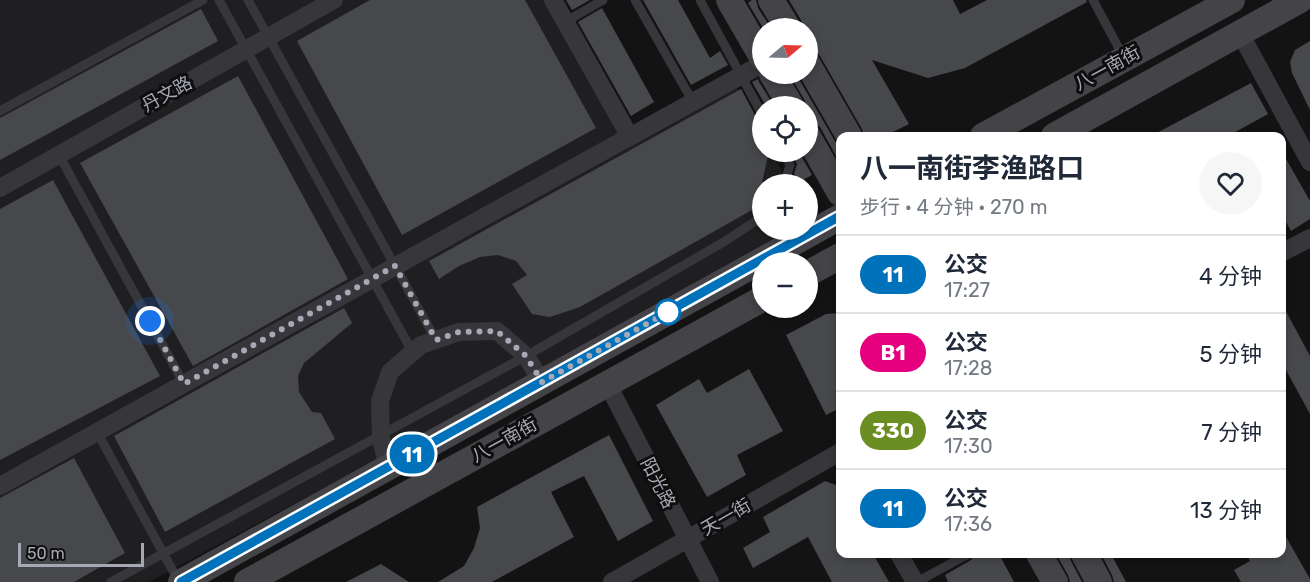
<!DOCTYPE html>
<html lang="zh">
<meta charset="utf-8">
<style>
body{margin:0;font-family:Rubik,"Noto Sans SC",sans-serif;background:#f6f6f7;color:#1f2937;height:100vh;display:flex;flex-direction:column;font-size:22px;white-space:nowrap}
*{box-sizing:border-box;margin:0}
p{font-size:20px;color:#747a83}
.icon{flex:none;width:33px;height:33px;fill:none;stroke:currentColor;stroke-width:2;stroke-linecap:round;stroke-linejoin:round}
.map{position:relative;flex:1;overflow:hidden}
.sheet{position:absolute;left:836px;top:132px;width:450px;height:426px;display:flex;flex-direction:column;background:#fff;border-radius:12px;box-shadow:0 3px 9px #0003}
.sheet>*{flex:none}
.badge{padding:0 12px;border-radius:20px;font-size:21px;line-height:39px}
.needle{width:39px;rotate:71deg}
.controls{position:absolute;left:752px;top:18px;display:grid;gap:12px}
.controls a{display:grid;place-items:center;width:66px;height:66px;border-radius:50%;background:#fff;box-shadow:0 3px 9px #0003;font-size:30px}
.scale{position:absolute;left:18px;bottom:15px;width:126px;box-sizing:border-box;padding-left:6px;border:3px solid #a6a8b3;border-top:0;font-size:16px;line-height:21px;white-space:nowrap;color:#a6a8b3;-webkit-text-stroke:4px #0e0e0f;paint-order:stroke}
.you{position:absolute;width:30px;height:30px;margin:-15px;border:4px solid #fff;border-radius:50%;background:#1a73e8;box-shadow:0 0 0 9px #1a73e833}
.map>.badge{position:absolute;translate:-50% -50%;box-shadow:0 0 0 3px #fff}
.round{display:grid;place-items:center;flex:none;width:63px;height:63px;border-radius:32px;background:#f6f6f7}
.summary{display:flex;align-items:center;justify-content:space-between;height:102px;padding:0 24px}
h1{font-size:28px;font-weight:700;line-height:45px}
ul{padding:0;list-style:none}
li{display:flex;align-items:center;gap:18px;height:78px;padding:0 24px;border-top:2px solid #e0e1e3}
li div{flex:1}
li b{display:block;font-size:22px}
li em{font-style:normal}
li .badge{min-width:66px;font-weight:700;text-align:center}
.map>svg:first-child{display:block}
</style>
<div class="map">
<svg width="1310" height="582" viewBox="0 0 1310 582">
<rect width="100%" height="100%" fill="#131314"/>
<path fill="#1f1f21" d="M0,0H544L619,134L728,72L762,134V152H771L789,184H762V230H802L149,582H0Z"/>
<path fill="#47484c" d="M370,0H525L596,128L402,235L297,41Z
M566,0H590L572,10Z
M643,0H678L710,58L720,51L728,65L691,85Z
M752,0H756L758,8L771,28H763L748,3Z
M789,0H953L960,14L987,0H1086L1087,2L965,68L928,78L872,60L909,124L885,136H864L862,129L820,56L814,50L807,48V28H803L801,20Z
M602,8L654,102L631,116L578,22Z
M201,9L218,41L0,160V118Z
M1310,41V110L1292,73L1290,62L1295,50Z
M789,74H796L836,143L840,148V163L820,127L814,122L808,120L807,106L804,99Z
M238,76L348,279L193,366L80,163Z
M758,79L759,82L774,106H766L752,82Z
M1251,83L1268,114L1228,136H1151Z
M741,89L756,117L762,121V152H769L760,191L752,210L580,307L550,317L532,314L512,284L527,275L516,261L498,255L480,257L459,266L439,279L429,261Z
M1281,150L1310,201V219L1291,231L1281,213Z
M790,152H799L812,175L799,182L794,174L797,164Z
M53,180L160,376L0,460V209Z
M1281,302L1310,356V414L1281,361Z
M344,308L352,323L304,363L298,376L299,392L312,412L321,413L335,439L165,532L114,436Z
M840,313V408L826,415L786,335L826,314Z
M749,369L783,431L737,455L746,475L707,497L656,405L699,379L707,393Z
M609,435L653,521L618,541L584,476L551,492L574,537L492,582H438L464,566L474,548L480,528L477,507Z
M74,458L125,553L74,582H0V498Z
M825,481L836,485L840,492V554H873L889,582H832L808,537L753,568L743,548L770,532L763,517Z
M1281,528L1310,579V582H1241L1234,570L1250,561L1246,554H1281Z
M975,554H999L1014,582H948L945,575L971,560Z
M1056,554H1069L1071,561L1082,582H1070L1068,575Z
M1101,554H1111L1126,582H1114L1112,575Z
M381,564L409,582H346Z"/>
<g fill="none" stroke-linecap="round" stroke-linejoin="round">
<path stroke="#36363b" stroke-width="9" d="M219,0L413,353
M248,0L436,340
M635,0L693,102
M700,0L762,114
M1093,0L1123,56
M565,22L603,0
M0,111L203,0
M782,152L790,165L784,184
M59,155L184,384
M97,432L179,582
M111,582L526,356L722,243L762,217
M917,582L968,554"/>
<path stroke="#36363b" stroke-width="18" d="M553,0L630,137
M1240,33L1310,162
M0,188L334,0
M1281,253L1310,238
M607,383L710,582
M388,467L381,439L380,401L390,372L421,345L459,332L497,331L526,356L542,382
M0,486L473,223L762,64
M899,554L915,582
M612,582L840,452"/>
<path stroke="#434348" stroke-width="26" d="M729,0L762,57
M771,0L788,28
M807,63L849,136
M772,74L791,106
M807,135L840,193
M983,136L1232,0
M1054,136L1300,0
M807,274L840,256
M1039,554L1055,582
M1084,554L1099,582
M181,582L840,217
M247,582L762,299"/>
</g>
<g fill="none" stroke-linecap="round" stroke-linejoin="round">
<defs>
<path id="line" d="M181,582L840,216"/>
</defs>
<use href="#line" stroke="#fff" stroke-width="14"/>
<use href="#line" stroke="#0072bc" stroke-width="9"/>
<path stroke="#a6a8b3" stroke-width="6" stroke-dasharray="0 10.8" d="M150,321L184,384L395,266L436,340L459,332L497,331L526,356L542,382L668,312"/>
</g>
<circle fill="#fff" stroke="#0072bc" stroke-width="3" cx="668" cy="312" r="12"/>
<g text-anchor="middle" stroke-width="6" stroke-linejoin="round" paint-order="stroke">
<g font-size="18" fill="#a6a8b3" stroke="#0e0e0f">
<text transform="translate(1107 68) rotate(-29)" y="6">八一南街</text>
<text transform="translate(167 94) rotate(-29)" y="6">丹文路</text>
<text transform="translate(504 440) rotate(-29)" y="6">八一南街</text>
<text transform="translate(658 483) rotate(63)" y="6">阳光路</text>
<text transform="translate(726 517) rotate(-30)" y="6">天一街</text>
</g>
</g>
</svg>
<div class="controls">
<a><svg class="needle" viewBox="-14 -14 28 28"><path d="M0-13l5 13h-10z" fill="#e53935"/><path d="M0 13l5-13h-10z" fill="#747a83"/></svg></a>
<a><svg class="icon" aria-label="locate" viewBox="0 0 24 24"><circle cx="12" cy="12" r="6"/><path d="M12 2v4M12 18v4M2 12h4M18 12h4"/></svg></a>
<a>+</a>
<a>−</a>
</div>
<div class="scale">50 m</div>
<div class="you" style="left:150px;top:321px"></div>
<b class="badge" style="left:412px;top:454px;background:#0072bc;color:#fff">11</b>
<section class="sheet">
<div class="summary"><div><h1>八一南街李渔路口</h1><p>步行 · 4 分钟 · 270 m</p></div><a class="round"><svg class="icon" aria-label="heart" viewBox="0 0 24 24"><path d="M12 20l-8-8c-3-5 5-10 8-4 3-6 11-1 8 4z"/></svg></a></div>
<ul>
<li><span class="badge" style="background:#0072bc;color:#fff">11</span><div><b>公交</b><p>17:27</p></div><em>4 分钟</em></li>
<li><span class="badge" style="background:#e6007e;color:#fff">B1</span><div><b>公交</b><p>17:28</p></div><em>5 分钟</em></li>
<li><span class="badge" style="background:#6b8e23;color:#fff">330</span><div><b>公交</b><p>17:30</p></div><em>7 分钟</em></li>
<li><span class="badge" style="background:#0072bc;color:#fff">11</span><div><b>公交</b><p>17:36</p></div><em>13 分钟</em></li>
</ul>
</section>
</div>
